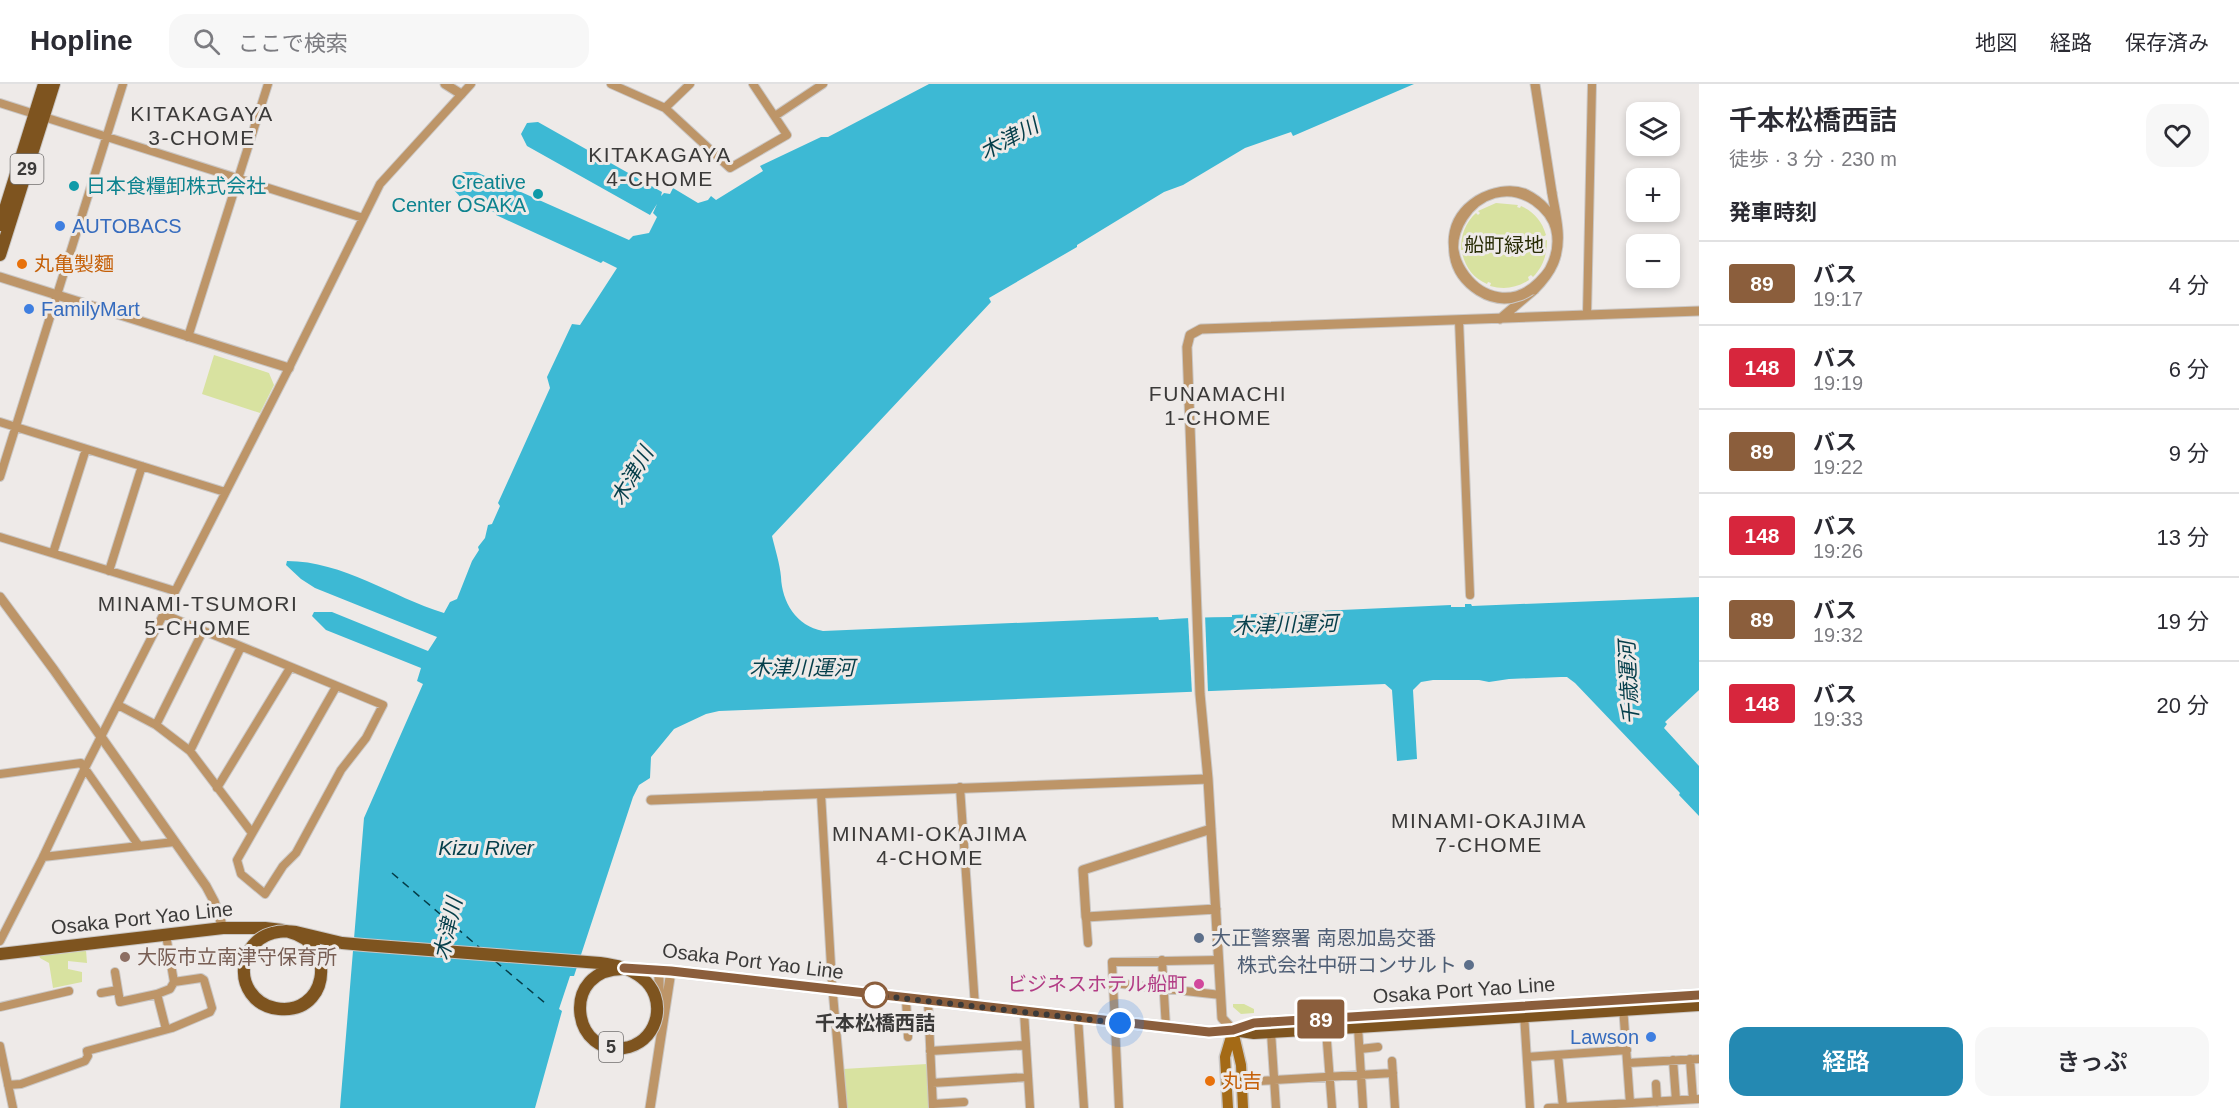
<!DOCTYPE html>
<html lang="ja">
<meta charset="utf-8">
<style>
body{margin:0;font-family:Arial,"Noto Sans JP",sans-serif;background:#f7f7f7;color:#2b2b33;height:100vh;display:flex;flex-direction:column;font-size:22px;white-space:nowrap}
*{box-sizing:border-box;margin:0}
p{font-size:20px;color:#7c7c81}
.icon{flex:none;width:33px;height:33px;fill:none;stroke:currentColor;stroke-width:2;stroke-linecap:round;stroke-linejoin:round}
.map{position:relative;flex:1;overflow:hidden}
.details{display:flex;flex-direction:column;background:#fff;width:540px}
.details>*{flex:none}
.badge{padding:0 12px;border-radius:4px;font-size:21px;line-height:39px}
.fabs{position:absolute;left:1626px;top:18px;display:grid;gap:12px}
.fabs a{display:grid;place-items:center;width:54px;height:54px;border-radius:12px;background:#fff;box-shadow:0 3px 9px #0003;font-size:30px}
.you{position:absolute;width:30px;height:30px;margin:-15px;border:4px solid #fff;border-radius:50%;background:#1a73e8;box-shadow:0 0 0 9px #1a73e833}
.map>.badge{position:absolute;translate:-50% -50%;box-shadow:0 0 0 3px #fff}
h2{padding:0 30px;font-size:22px;line-height:54px}
.round{display:grid;place-items:center;flex:none;width:63px;height:63px;border-radius:18px;background:#f7f7f7}
.headline{display:flex;align-items:center;justify-content:space-between;height:102px;padding:0 30px}
h1{font-size:28px;font-weight:600;line-height:45px}
.button{display:flex;gap:12px;margin-top:auto;padding:12px 30px}
.button a{flex:1;height:69px;border-radius:18px;background:#2489b2;color:#fff;font-size:24px;font-weight:600;line-height:69px;text-align:center}
.button a+a{background:#f7f7f7;color:#2b2b33}
ul{padding:0;list-style:none}
li{display:flex;align-items:center;gap:18px;height:84px;padding:0 30px;border-top:2px solid #e1e1e2}
li div{flex:1}
li b{display:block;font-size:22px}
li em{font-style:normal}
li .badge{min-width:66px;font-weight:700;text-align:center}
header{display:flex;align-items:center;gap:36px;box-sizing:border-box;height:84px;padding:0 30px;background:#fff;border-bottom:2px solid #e1e1e2}
header strong{font-size:28px}
nav{display:flex;gap:33px;margin-inline-start:auto;font-size:21px}
.search{width:420px;height:54px;background:#f7f7f7;display:flex;align-items:center;gap:15px;box-sizing:border-box;padding:0 21px;border-radius:18px;color:#7c7c81;font-size:22px}
main{display:flex;flex:1;min-height:0}
.map>svg:first-child{display:block}
</style>
<header>
<strong>Hopline</strong>
<div class="search"><svg class="icon" aria-label="search" viewBox="0 0 24 24"><circle cx="10" cy="10" r="6"/><path d="M15 15l6 6"/></svg>ここで検索</div>
<nav><a>地図</a><a>経路</a><a>保存済み</a></nav>
</header>
<main>
<div class="map">
<svg width="1699" height="1024" viewBox="0 0 1699 1024">
<rect width="100%" height="100%" fill="#eeeae8"/>
<path fill="#d8e2a0" d="M1496,119L1518,121L1517,123L1520,124L1521,122C1534,128 1542,137 1546,151L1543,153L1544,157L1547,156C1547,171 1543,183 1533,193L1531,191L1528,193L1529,196C1517,204 1504,206 1490,202L1491,199L1488,198L1487,200C1473,194 1466,184 1462,169H1465L1464,166H1461C1461,151 1465,139 1476,129L1478,131L1480,129L1478,127Z
M214,271L269,289L274,301L260,329L202,310Z
M86,866L87,879L68,877V885L82,888V898L53,904L49,879L40,874L39,871Z
M1233,920H1244L1254,925V929L1241,930L1233,923Z
M927,980L929,1024H846L843,985Z"/>
<path fill="#3db9d4" d="M929,0H1414L1293,52L1291,48L1245,64L1183,101L1164,108L1077,161V163L989,214L991,218L772,452C775,465 780,480 781,493C782,518 796,542 823,547L1158,533L1159,536C1182,534 1207,533 1232,533V531L1451,521V523H1465V520H1471L1472,522L1699,513V606L1665,638L1667,640L1664,644L1699,682V732L1679,711L1680,709L1575,599L1567,593H1561L1509,595L1489,598L1479,596H1433L1421,598L1413,606L1417,675L1397,677L1392,606L1385,600L719,627L706,630L674,645L651,673L650,694L639,701L633,713L574,892H570L559,925L562,927L535,1024H340L364,734L423,600L417,597L421,584L326,546L312,532L314,528H332L428,567L437,553L315,504L301,495L286,481L287,477C343,477 392,513 444,529L450,518L457,515L472,477L479,466L478,463L485,454L488,441L492,440L500,422L498,419L550,304L547,293L572,240L580,241L617,184L603,177L601,179L496,131V129L487,125L485,127L465,118L453,105L460,103L470,108L471,106L453,98L455,92L474,100V98L464,94L462,88H476L629,156L633,152L649,149L657,133L653,129L657,120L650,131L527,62L521,50L527,39L538,38L662,108L661,112L664,109L670,110L673,104L698,119L708,116L711,112L716,116L763,87L760,82L821,53H828Z"/>
<path fill="#eeeae8" d="M1205,530L1208,609L1192,610L1188,533Z"/>
<g fill="none" stroke-linecap="round" stroke-linejoin="round">
<path stroke="#053e4a" stroke-width="1.5" stroke-dasharray="8 6" stroke-linecap="butt" d="M392,789L480,864
M495,877L545,919"/>
<defs>
<path id="minor" d="M611,0L665,24L690,0
M0,19L363,134
M665,24L730,84L787,51L753,0
M775,32L823,0
M1587,231L1592,0
M1459,236L1470,511
M188,253L268,0
M0,338L225,408
M0,393L123,0
M0,453L175,507
M53,469L86,365
M109,487L142,382
M163,530L383,621L366,654L341,686L296,769L283,782L265,810L241,790L237,776L336,603
M118,621L156,641L190,667L252,749
M156,641L203,547
M190,667L241,563
M0,690L81,679L139,762
M960,703L975,922
M217,704L290,584
M821,710L832,899L843,1024
M43,773L174,758
M1086,833L1088,859
M0,857L43,773L85,684L289,284L380,100L471,0
M1162,876L1166,944
M115,888L120,918L157,910
M1113,899L1221,911
M101,909L118,906
M906,915L908,953
M928,917L933,1024
M1623,922L1630,1019
M0,923L69,907
M1024,928L1030,1024
M1524,930L1530,1024
M1078,934L1084,1024
M1358,943L1363,1024
M166,945L157,910L170,905L174,898
M1326,945L1332,1024
M1271,948L1276,1024
M0,962L13,1024
M1360,965L1378,963
M930,967L1026,961
M1558,971L1563,1023
M1527,973L1627,966
M1690,975L1693,1015
M1673,976L1676,1016
M1392,977L1395,1024
M1628,979L1699,975
M1242,998L1393,989
M932,999L1028,993
M1656,1000L1657,1018
M8,1001L21,1000L85,977L88,972L87,967L172,944L210,928L212,924L204,896L201,894L174,898L166,851
M933,1020L964,1018
M1119,1024L1112,878L1218,876
M1548,1024L1699,1015"/>
<path id="tertiary" d="M445,0L461,10
M1535,0L1552,109
M0,193L289,284
M1500,235L1534,206
M0,513L54,586L206,802L214,817L223,844
M651,716L1208,695
M1211,745L1083,786L1086,833L1216,825
M659,886V917
M1233,946L1222,934L1208,695L1200,610L1187,263L1190,251L1201,245L1699,227
M650,1024L671,887"/>
<path id="secondary" d="M1233,947L1241,981L1243,1024
M1228,1024L1225,973L1233,946"/>
<path id="primary" d="M0,141L44,0
M0,171L54,0
M0,870L223,844H265L282,846
M623,884L671,887L1209,948L1233,946L1254,949L1358,943L1699,921
M1237,945L1254,939L1699,911"/>
</defs>
<use href="#minor" stroke="#cac7c5" stroke-width="10"/>
<use href="#tertiary" stroke="#cac7c5" stroke-width="11"/>
<use href="#secondary" stroke="#cac7c5" stroke-width="13"/>
<use href="#primary" stroke="#cac7c5" stroke-width="14"/>
<use href="#minor" stroke="#bd9568" stroke-width="8"/>
<use href="#tertiary" stroke="#bd9568" stroke-width="9"/>
<use href="#secondary" stroke="#a46a16" stroke-width="10"/>
<use href="#primary" stroke="#7e541f" stroke-width="12"/>
<defs>
<path id="tertiary-bridge" d="M1534,206C1551,189 1562,171 1556,146C1553,134 1545,124 1535,117C1479,79 1418,168 1479,207C1537,243 1594,144 1526,110C1511,103 1491,108 1478,116C1415,156 1486,250 1539,198C1547,190 1554,182 1556,172C1562,152 1555,128 1552,109"/>
<path id="primary-bridge" d="M289,848C341,861 325,934 275,924C265,922 256,916 250,907C242,895 242,880 249,867C254,858 263,851 273,849C332,833 340,931 279,925C227,920 233,839 296,848L342,859L364,861L600,879C615,881 630,884 642,894C667,913 660,954 629,963C571,978 558,882 626,885"/>
</defs>
<use href="#tertiary-bridge" stroke="#cac7c5" stroke-width="11" stroke-linecap="butt"/>
<use href="#primary-bridge" stroke="#cac7c5" stroke-width="14" stroke-linecap="butt"/>
<use href="#tertiary-bridge" stroke="#bd9568" stroke-width="9"/>
<use href="#primary-bridge" stroke="#7e541f" stroke-width="12"/>
</g>
<g fill="none" stroke-linecap="round" stroke-linejoin="round">
<defs>
<path id="line" d="M624,884L671,887L1209,948L1233,946L1254,939L1699,911"/>
</defs>
<use href="#line" stroke="#fff" stroke-width="14"/>
<use href="#line" stroke="#8b5e3c" stroke-width="9"/>
<path stroke="#3b3a39" stroke-width="6" stroke-dasharray="0 10.8" d="M875,911L1120,939"/>
</g>
<g fill="#0f9aa8" stroke="#eeeae8" stroke-width="2">
<circle cx="74" cy="102" r="6"/>
<circle cx="538" cy="110" r="6"/>
</g>
<g fill="#3f7fe0" stroke="#eeeae8" stroke-width="2">
<circle cx="60" cy="142" r="6"/>
<circle cx="29" cy="225" r="6"/>
<circle cx="1651" cy="953" r="6"/>
</g>
<g fill="#e8710a" stroke="#eeeae8" stroke-width="2">
<circle cx="22" cy="180" r="6"/>
<circle cx="1210" cy="997" r="6"/>
</g>
<g fill="#5c6f8a" stroke="#eeeae8" stroke-width="2">
<circle cx="1199" cy="854" r="6"/>
<circle cx="1469" cy="881" r="6"/>
</g>
<circle fill="#8d6e63" stroke="#eeeae8" stroke-width="2" cx="125" cy="873" r="6"/>
<circle fill="#d1479c" stroke="#eeeae8" stroke-width="2" cx="1199" cy="900" r="6"/>
<circle fill="#fff" stroke="#8b5e3c" stroke-width="3" cx="875" cy="911" r="12"/>
<g text-anchor="middle" stroke-width="6" stroke-linejoin="round" paint-order="stroke">
<g fill="#eeeae8" stroke="#716f6e" stroke-width="1.5">
<rect x="10.5" y="70" width="33" height="30" rx="4.5"/>
<rect x="599" y="948" width="24" height="30" rx="4.5"/>
</g>
<g font-size="18" font-weight="bold" fill="#3b3a39">
<text x="27" y="91">29</text>
<text x="611" y="969">5</text>
</g>
<g font-size="20" fill="#0d838f" stroke="#eeeae8" text-anchor="end">
<text x="526" y="105">Creative<tspan x="526" dy="23">Center OSAKA</tspan></text>
<text x="86" y="109" text-anchor="start">日本食糧卸株式会社</text>
</g>
<g font-size="20" fill="#366cbe" stroke="#eeeae8" text-anchor="start">
<text x="72" y="149">AUTOBACS</text>
<text x="41" y="232">FamilyMart</text>
<text x="1639" y="960" text-anchor="end">Lawson</text>
</g>
<g font-size="20" fill="#292d07" stroke="#eeeae8">
<text x="1504" y="168">船町緑地</text>
</g>
<g font-size="20" fill="#c56008" stroke="#eeeae8" text-anchor="start">
<text x="34" y="187">丸亀製麵</text>
<text x="1222" y="1004">丸吉</text>
</g>
<g font-size="20" fill="#3b3a39" stroke="#eeeae8">
<text transform="translate(142 834) rotate(-6)" y="7">Osaka Port Yao Line</text>
<text transform="translate(753 877) rotate(7)" y="7">Osaka Port Yao Line</text>
<text transform="translate(1464 906) rotate(-4)" y="7">Osaka Port Yao Line</text>
</g>
<g font-size="20" fill="#4e5e75" stroke="#eeeae8" text-anchor="start">
<text x="1211" y="861">大正警察署 南恩加島交番</text>
<text x="1457" y="888" text-anchor="end">株式会社中研コンサルト</text>
</g>
<g font-size="20" fill="#785e54" stroke="#eeeae8" text-anchor="start">
<text x="137" y="880">大阪市立南津守保育所</text>
</g>
<g font-size="20" fill="#b23c85" stroke="#eeeae8" text-anchor="end">
<text x="1187" y="907">ビジネスホテル船町</text>
</g>
<g font-size="20" font-weight="bold" fill="#3b3a39" stroke="#eeeae8">
<text x="875" y="946">千本松橋西詰</text>
</g>
<g font-size="21" letter-spacing="1.5" fill="#3b3a39" stroke="#eeeae8">
<text x="202" y="37">KITAKAGAYA<tspan x="202" dy="24">3-CHOME</tspan></text>
<text x="660" y="78">KITAKAGAYA<tspan x="660" dy="24">4-CHOME</tspan></text>
<text x="1218" y="317">FUNAMACHI<tspan x="1218" dy="24">1-CHOME</tspan></text>
<text x="198" y="527">MINAMI-TSUMORI<tspan x="198" dy="24">5-CHOME</tspan></text>
<text x="1489" y="744">MINAMI-OKAJIMA<tspan x="1489" dy="24">7-CHOME</tspan></text>
<text x="930" y="757">MINAMI-OKAJIMA<tspan x="930" dy="24">4-CHOME</tspan></text>
</g>
<g font-size="21" font-style="italic" fill="#053e4a" stroke="#eeeae8">
<text transform="translate(1009 55) rotate(-28)" y="7">木津川</text>
<text transform="translate(632 392) rotate(-60)" y="7">木津川</text>
<text transform="translate(1285 541) rotate(-2)" y="7">木津川運河</text>
<text x="802" y="591">木津川運河</text>
<text transform="translate(1629 599) rotate(-93)" y="7">千歳運河</text>
<text x="486" y="771">Kizu River</text>
<text transform="translate(448 845) rotate(-77)" y="7">木津川</text>
</g>
</g>
</svg>
<div class="fabs">
<a><svg class="icon" aria-label="layers" viewBox="0 0 24 24"><path d="M12 4l9 5-9 5-9-5zM3 14l9 5 9-5"/></svg></a>
<a>+</a>
<a>−</a>
</div>
<div class="you" style="left:1120px;top:939px"></div>
<b class="badge" style="left:1321px;top:935px;background:#8b5e3c;color:#fff">89</b>
</div>
<section class="details">
<div class="headline"><div><h1>千本松橋西詰</h1><p>徒歩 · 3 分 · 230 m</p></div><a class="round"><svg class="icon" aria-label="heart" viewBox="0 0 24 24"><path d="M12 20l-8-8c-3-5 5-10 8-4 3-6 11-1 8 4z"/></svg></a></div>
<h2>発車時刻</h2>
<ul>
<li><span class="badge" style="background:#8b5e3c;color:#fff">89</span><div><b>バス</b><p>19:17</p></div><em>4 分</em></li>
<li><span class="badge" style="background:#d7263d;color:#fff">148</span><div><b>バス</b><p>19:19</p></div><em>6 分</em></li>
<li><span class="badge" style="background:#8b5e3c;color:#fff">89</span><div><b>バス</b><p>19:22</p></div><em>9 分</em></li>
<li><span class="badge" style="background:#d7263d;color:#fff">148</span><div><b>バス</b><p>19:26</p></div><em>13 分</em></li>
<li><span class="badge" style="background:#8b5e3c;color:#fff">89</span><div><b>バス</b><p>19:32</p></div><em>19 分</em></li>
<li><span class="badge" style="background:#d7263d;color:#fff">148</span><div><b>バス</b><p>19:33</p></div><em>20 分</em></li>
</ul>
<div class="button"><a>経路</a><a>きっぷ</a></div>
</section>
</main>
